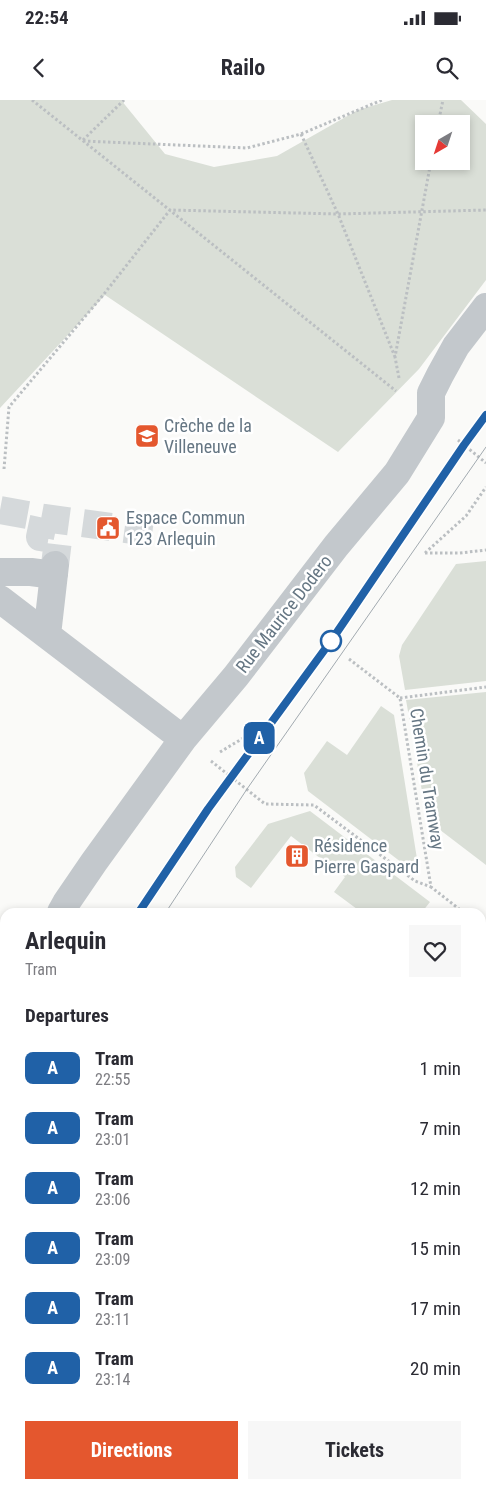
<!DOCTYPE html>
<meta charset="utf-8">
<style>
body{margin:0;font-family:"Roboto Condensed",sans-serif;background:#f7f7f7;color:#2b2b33;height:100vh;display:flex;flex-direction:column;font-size:19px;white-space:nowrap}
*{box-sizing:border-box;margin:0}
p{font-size:16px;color:#7c7c81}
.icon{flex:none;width:28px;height:28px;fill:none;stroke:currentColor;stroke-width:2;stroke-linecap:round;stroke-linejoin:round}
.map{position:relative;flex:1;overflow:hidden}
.panel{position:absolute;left:0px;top:808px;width:486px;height:581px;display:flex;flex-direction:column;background:#fff;border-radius:15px 15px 0 0;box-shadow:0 2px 8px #0003}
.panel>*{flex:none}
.badge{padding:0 10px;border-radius:8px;font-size:18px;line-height:32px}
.needle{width:32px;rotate:219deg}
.tools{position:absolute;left:415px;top:15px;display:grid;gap:10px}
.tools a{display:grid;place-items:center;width:55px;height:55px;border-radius:0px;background:#fff;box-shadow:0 2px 8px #0003;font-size:25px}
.map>.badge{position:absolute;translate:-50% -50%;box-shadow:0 0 0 2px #fff}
h2{padding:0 25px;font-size:19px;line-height:45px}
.round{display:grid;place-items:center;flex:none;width:52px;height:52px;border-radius:0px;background:#f7f7f7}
.headline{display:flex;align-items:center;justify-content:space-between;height:85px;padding:0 25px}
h1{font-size:24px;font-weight:700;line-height:38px}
.cta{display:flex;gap:10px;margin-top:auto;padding:10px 25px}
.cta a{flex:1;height:58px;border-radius:0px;background:#e4572e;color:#fff;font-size:20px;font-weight:700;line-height:58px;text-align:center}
.cta a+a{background:#f7f7f7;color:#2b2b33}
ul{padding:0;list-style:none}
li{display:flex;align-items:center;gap:15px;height:60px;padding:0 25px}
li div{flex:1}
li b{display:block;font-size:19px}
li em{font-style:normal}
li .badge{min-width:55px;font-weight:700;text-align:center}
.status{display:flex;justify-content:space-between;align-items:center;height:35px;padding:0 25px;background:#fff;direction:ltr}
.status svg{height:14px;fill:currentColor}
header{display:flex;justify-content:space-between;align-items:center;height:65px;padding:0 25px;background:#fff;font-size:22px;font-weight:700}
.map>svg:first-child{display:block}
</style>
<div class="status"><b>22:54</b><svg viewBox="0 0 49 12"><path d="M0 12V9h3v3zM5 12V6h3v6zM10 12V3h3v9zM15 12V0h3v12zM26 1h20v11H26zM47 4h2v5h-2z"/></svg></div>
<header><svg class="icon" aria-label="back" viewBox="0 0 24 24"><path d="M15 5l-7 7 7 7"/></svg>Railo<svg class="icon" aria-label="search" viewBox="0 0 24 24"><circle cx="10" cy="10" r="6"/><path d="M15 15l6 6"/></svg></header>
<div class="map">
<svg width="486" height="1388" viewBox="0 0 486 1388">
<rect width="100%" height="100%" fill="#fafaf8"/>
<path fill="#dadfd7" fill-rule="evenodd" d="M0,0H121L165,54L214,67L277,56L358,10L392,0H461L486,24V180L419,269L338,352L105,195L0,308ZM424,24H461V61H424Z
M486,461V581L405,590L399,556L402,545L456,464Z
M486,592V765L427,720L406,600Z
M381,606L394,615L418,765L414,772L308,691L304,673L327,641L347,655Z
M310,711L430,802L422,812H361L334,792L345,777L291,736L251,788L236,777L235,767L268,724Z
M486,876V1003L481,1000V882Z"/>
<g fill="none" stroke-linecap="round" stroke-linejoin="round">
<path stroke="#d5d9db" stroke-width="28" stroke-dasharray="28 14" stroke-linecap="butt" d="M0,410L44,418L163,434
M44,418L40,437L58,440L55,465"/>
<path stroke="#bbbfc2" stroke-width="3" stroke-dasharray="2.5 2.5" stroke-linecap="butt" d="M32,0L396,291
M438,24L443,0
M301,34L338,114L395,257
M83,40L124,0
M83,41L247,48L301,34L382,0
M399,278L395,257L431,61
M458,340L486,363
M4,369L9,307L104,194L170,110L338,114L486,110
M425,453L466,416L486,387
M425,453H460L486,450
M349,559L400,598L431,787L463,812
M400,598L486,587
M220,652L250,634
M211,661L265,704L314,705L415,781L431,787
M481,827L486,831
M481,874L486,868"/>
<path stroke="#c3c8cc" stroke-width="28" d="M0,472H31L54,475
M0,499L183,639
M47,535L55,465
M61,812L66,803L94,762L183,639L236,576L336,446L397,373L431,318V293L440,275L456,246L486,207
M0,960L5,953
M481,1015L486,1019
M481,1100L486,1095
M0,1367L5,1370
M23,1384L28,1388"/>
<path stroke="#a2aab0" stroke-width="1" d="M139,812L207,709L331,541L464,345L486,315
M166,812L247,689L486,347
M0,1016L5,1010
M0,1045L5,1038"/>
</g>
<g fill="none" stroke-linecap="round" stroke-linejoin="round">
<defs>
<path id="line" d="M139,812L208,709L331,541L464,345L486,315"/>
</defs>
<use href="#line" stroke="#fff" stroke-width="11"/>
<use href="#line" stroke="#2061a7" stroke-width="8"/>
</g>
<defs>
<symbol id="school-square" viewBox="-11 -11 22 22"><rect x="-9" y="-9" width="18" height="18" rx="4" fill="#e4572e" stroke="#fff"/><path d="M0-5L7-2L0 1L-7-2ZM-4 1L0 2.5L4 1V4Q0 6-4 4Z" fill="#fff"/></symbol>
<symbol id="civic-square" viewBox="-11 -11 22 22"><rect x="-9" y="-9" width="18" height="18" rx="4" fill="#e4572e" stroke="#fff"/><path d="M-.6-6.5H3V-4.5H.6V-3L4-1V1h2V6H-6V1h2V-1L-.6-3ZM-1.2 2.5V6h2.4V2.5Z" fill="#fff"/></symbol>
<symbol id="building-square" viewBox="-11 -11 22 22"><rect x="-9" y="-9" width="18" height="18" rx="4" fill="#e4572e" stroke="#fff"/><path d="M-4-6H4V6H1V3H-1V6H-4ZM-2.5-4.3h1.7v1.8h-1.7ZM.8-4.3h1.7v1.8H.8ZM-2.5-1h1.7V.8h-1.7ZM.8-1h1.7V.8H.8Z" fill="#fff"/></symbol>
</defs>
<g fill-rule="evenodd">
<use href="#school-square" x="133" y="322" width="28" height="28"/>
<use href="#civic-square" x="94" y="414" width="28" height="28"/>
<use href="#building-square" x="283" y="742" width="28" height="28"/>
</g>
<circle fill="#fff" stroke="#2061a7" stroke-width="2.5" cx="331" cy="541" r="10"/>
<g text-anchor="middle" stroke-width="5" stroke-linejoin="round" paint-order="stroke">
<g font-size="18" fill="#657683" stroke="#fff" text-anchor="start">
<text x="164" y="332">Crèche de la<tspan x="164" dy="21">Villeneuve</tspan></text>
<text x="126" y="424">Espace Commun<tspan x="126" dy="21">123 Arlequin</tspan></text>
<text x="314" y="752">Résidence<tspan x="314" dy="21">Pierre Gaspard</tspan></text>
</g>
<g font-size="18" fill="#657683" stroke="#fff">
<text transform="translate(284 514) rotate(-52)" y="6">Rue Maurice Dodero</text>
<text transform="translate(427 679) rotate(81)" y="6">Chemin du Tramway</text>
</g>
</g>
</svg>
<div class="tools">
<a><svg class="needle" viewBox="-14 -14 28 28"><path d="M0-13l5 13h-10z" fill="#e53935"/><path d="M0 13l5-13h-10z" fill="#7c7c81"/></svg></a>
</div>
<b class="badge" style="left:259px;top:638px;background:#2061a7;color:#fff">A</b>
<section class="panel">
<div class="headline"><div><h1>Arlequin</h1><p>Tram</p></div><a class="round"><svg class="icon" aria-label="heart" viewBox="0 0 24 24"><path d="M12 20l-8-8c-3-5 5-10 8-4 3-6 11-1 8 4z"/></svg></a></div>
<h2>Departures</h2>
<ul>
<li><span class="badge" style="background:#2061a7;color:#fff">A</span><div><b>Tram</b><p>22:55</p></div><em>1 min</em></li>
<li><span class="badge" style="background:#2061a7;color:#fff">A</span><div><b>Tram</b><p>23:01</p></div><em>7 min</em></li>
<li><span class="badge" style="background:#2061a7;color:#fff">A</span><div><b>Tram</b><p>23:06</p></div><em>12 min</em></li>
<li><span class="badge" style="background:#2061a7;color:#fff">A</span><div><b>Tram</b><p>23:09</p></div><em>15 min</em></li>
<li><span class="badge" style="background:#2061a7;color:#fff">A</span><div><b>Tram</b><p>23:11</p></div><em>17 min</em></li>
<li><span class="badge" style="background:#2061a7;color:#fff">A</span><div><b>Tram</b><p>23:14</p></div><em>20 min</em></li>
</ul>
<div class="cta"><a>Directions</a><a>Tickets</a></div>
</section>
</div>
